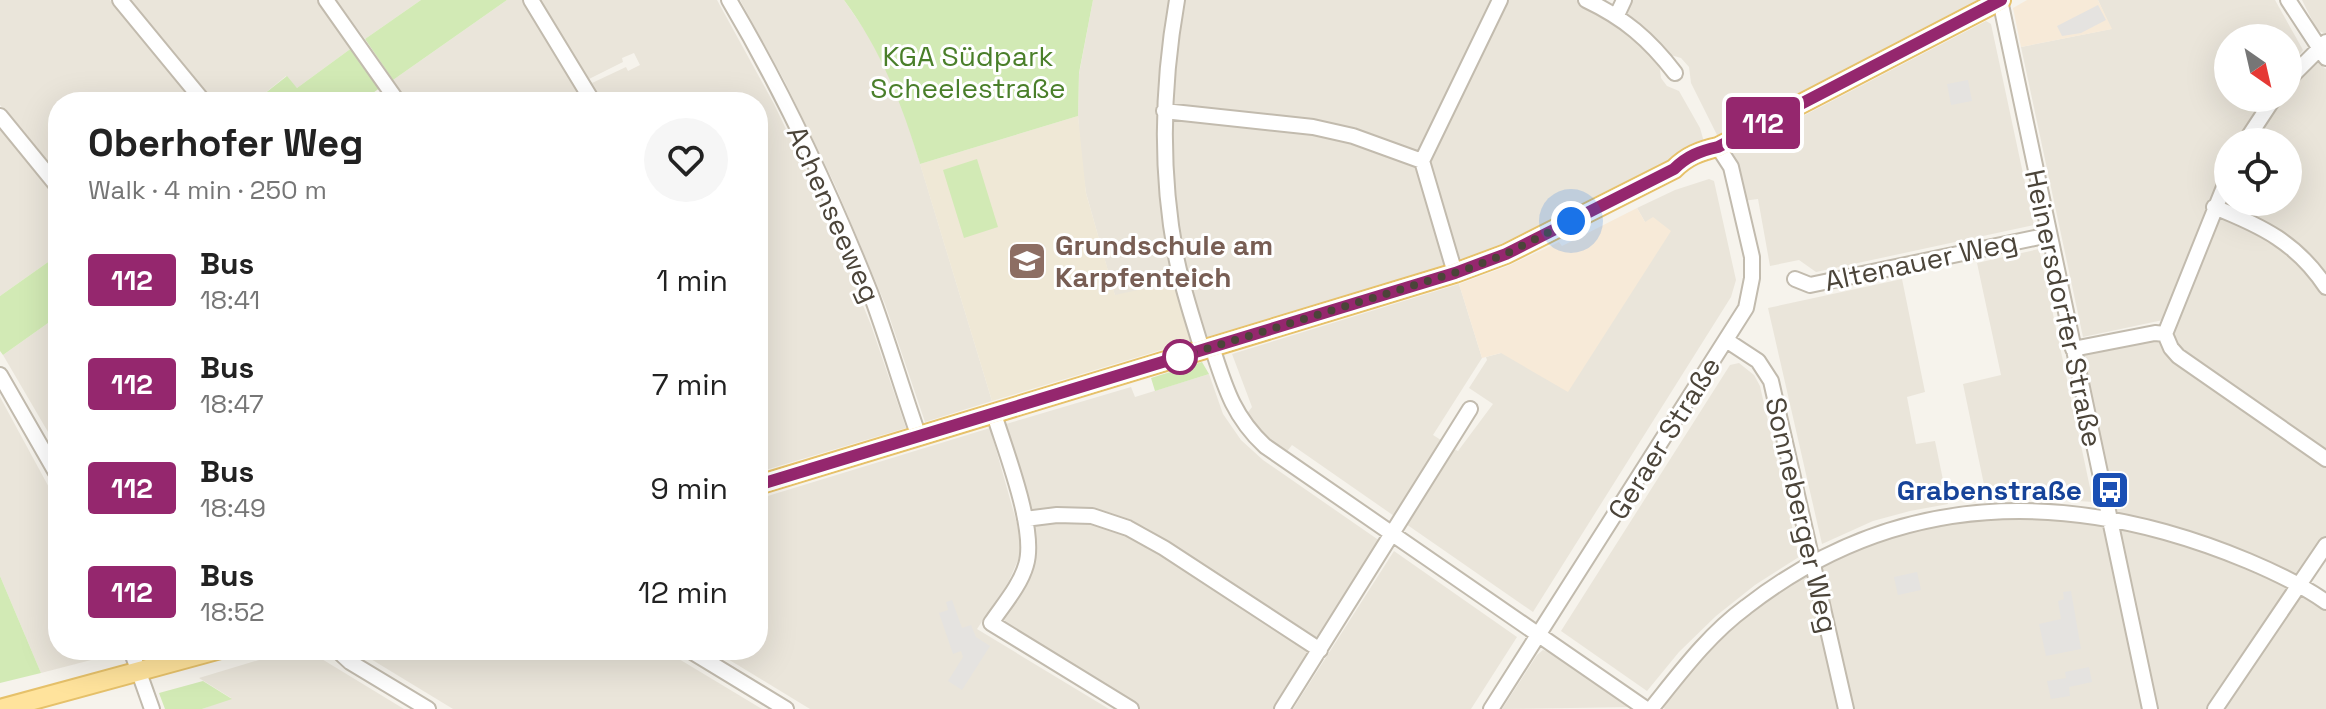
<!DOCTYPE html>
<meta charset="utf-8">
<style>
body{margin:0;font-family:"Space Grotesk",sans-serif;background:#f6f6f6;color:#222;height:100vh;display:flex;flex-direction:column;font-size:30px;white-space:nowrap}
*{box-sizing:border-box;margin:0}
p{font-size:26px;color:#767676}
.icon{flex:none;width:44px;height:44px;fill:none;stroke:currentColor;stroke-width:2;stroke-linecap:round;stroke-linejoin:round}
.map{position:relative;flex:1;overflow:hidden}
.side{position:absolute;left:48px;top:92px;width:720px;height:568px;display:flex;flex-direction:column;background:#fff;border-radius:32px;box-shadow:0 8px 32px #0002}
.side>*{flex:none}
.badge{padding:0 16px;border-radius:6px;font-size:28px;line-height:52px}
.needle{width:52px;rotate:146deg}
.controls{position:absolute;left:2214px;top:24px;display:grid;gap:16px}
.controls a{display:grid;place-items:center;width:88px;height:88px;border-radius:50%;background:#fff;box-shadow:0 8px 32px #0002;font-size:40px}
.you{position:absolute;width:40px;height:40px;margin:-20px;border:6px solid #fff;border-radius:50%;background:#1a73e8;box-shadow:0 0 0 12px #1a73e833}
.map>.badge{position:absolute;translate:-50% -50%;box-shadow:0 0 0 4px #fff}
.round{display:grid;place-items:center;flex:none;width:84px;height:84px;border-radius:42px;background:#f6f6f6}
.summary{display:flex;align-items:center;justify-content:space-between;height:136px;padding:0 40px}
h1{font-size:38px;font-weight:700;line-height:60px}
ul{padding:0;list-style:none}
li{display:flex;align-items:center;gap:24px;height:104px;padding:0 40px}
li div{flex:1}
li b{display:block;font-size:30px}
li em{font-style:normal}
li .badge{min-width:88px;font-weight:700;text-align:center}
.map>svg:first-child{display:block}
</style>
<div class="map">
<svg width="2326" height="709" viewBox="0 0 2326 709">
<rect width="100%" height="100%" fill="#f6f3ec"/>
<path fill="#eae5da" d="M0,0H110L195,102H58V176L0,105Z
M129,0H317L353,47L297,88L286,76L254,102H212Z
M336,0H421L365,39Z
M507,0H522L586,102H407L393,80Z
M540,0H717L774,104L818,196L871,325L906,428L759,472L758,102H602L592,83L626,67L628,71L640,65L634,53L622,58L623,62L589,79Z
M740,0H844L868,35L891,79L905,114L992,401L925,422L885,304L835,185L785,82Z
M1093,0H1169L1163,42L1157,117L1160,186L1165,232L1175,282L1115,296L1086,193L1081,158L1078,116L1079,74Z
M1181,0H1495L1420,153L1375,139L1173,107L1168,98Z
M1504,0H1576L1614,19L1659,61L1661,78L1667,86L1679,91L1700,128L1704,142L1701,147L1551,226L1460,264L1426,160Z
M1630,0H1986L1718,137L1691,83L1689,67L1681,58L1667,54L1631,20L1626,11Z
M2098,0H2275L2303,50L2288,70V38H2228V98H2266L2237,142H2228V158L2163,320L2083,337L2021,47L2111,29Z
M2302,0H2326V34L2317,30Z
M1986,21L1991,24L2034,225L1816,272L1799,260L1770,266L1758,199L1743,201L1732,153Z
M2315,60L2326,69V280L2225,208L2222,200L2228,186V202H2288V142H2250L2279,98H2288V86Z
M1168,118L1264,125L1348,139L1416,163L1449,266L1205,341L1178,242Z
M0,128L58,200V255L0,296Z
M1709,179L1714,181L1736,280L1731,297L1533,612L1406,524L1454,449L1458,451L1493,404L1469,388L1487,360L1486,357L1501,353L1670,231L1657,222H1645L1637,208L1675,190Z
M2224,216L2287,247L2326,293V455L2179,352L2172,333L2216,221Z
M2039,249L2074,412L2093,502L2035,498L1987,499L1963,384L2001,375L1977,263Z
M1902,279L1925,392L1907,397L1916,444L1935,441L1948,504L1910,511L1873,521L1822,544L1768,308Z
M1459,284L1482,358L1433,435L1444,442L1397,518L1292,445L1285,454L1267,442L1245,416L1252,407L1232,354Z
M58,316V449L3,355Z
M2158,339L2326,465V538L2298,577L2171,526L2115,512L2081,355Z
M1739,363L1754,375L1760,386L1799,557L1755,585L1716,616L1679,652L1647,691L1561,631L1730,365Z
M1209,374L1223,414L1241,440L1263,460L1380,541L1317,638L1145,527L1096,510L1061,508L1031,512L1006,424L1131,387L1135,397Z
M0,397L58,504V650H117L118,653L41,673L0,576Z
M990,428L1021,538V553L1008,583L977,629L1109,709H810L713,650H758V499Z
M2029,515L2102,524L2105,528L2143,709H1851L1821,566L1828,559L1925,525Z
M1089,521L1125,531L1307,648L1310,654L1277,709H1139L1000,624L999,618L1022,584L1032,526L1035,522Z
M2123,527L2185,541L2287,587L2288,590L2209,709H2156L2119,533Z
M1394,551L1517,637L1471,709H1293Z
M1804,573L1809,574L1842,709H1665L1661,706L1720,633Z
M2301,594L2326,608V709H2221Z
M292,650H307L404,709H202L231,698L199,678Z
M356,650H664L762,709H453Z
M1543,650L1553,653L1633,707L1502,709L1537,655Z"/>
<path fill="#f7ead8" d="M2027,0H2098L2112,29L2021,47L2013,8Z
M1637,208L1645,222L1653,217L1671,231L1568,392L1501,353L1482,358L1459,284L1508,266L1559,242L1562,246Z"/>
<path fill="#efe8d6" d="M1078,116L1086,193L1115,295L1175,282L1191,341L992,401L920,164Z"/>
<path fill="#d2eab5" d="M421,0H507L393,80L365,39Z
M844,0H1093L1079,73L1078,116L920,164C902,104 881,50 844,0Z
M353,47L381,87L361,102H254L287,76L297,88Z
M977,159L998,227L964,238L943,170Z
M58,255V316L3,355L0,351V296Z
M1202,362L1209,374L1155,391L1151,378Z
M0,576L41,673L0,683Z
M203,681L232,699L202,709H165L159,693Z"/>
<path fill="#e5e3e0" d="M2098,5L2106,20L2081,33L2062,36L2057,26Z
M1968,80L1972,101L1951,105L1947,84Z
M1917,572L1921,590L1898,595L1894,577Z
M2071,591L2081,649L2046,656L2039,624L2061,619L2058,601L2064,599L2063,592Z
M952,600L962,628L971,625L976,637L990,646L962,690L948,681L963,657L961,651L953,654L939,613L948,610L946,602Z
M2089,667L2092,682L2069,687L2070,696L2051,699L2047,681L2066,678L2065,672Z"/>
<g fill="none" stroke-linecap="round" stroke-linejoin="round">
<defs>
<path id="minor" d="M120,0L204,102
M326,0L398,102
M531,0L593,102
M729,0C784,93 830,192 870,292C888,340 902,389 919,437
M1177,0C1162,85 1160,171 1176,256C1182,288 1193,319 1202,350
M1586,0C1624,18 1649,39 1675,73
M2000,0L2150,709
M2288,0L2326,58
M1617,15L1624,0
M2288,80L2326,42
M1164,111L1313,127L1353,136L1422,161
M0,116L58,187
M2245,142L2274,98
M2214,207C2262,226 2297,243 2326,287
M1455,273L1422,161L1500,0
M1795,279L1810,285L2049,235
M2165,334L2171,348L2178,356L2326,459
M2165,334L2228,177
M1726,340L1758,361L1771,381L1846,709
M1212,347C1225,387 1233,416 1265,446L1646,709
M2073,349L2155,333L2165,334
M0,375L58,476
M994,414C1005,450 1037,530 1026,565C1020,586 1003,605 991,623L1131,709
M1025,519L1057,515L1092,516L1128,528L1164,548L1320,650
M131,650L152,709
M337,650L350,662L428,709
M689,650L786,709
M1282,709L1470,409
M1491,709L1746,308L1752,278V257L1731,167L1718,147
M1651,709C1680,673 1708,635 1746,607C1872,509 2013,490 2165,532C2215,546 2283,572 2326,602
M2215,709L2326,545"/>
<path id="major" d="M758,485L1455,273L1506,254L1674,169C1687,156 1700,151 1718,147L2001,0
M0,709L217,650"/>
</defs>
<use href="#minor" stroke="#c2bbae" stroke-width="18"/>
<use href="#major" stroke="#e6c16a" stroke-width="22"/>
<use href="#minor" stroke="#fff" stroke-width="14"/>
<use href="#major" stroke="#ffe39c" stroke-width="18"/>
</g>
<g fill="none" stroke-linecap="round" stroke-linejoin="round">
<defs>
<path id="line" d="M758,485L1455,273L1506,254L1674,169C1687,156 1700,151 1718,147L2001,0"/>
</defs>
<use href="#line" stroke="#fff" stroke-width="18"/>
<use href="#line" stroke="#95276e" stroke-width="12"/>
<path stroke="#4b4439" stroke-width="8" stroke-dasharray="0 14.4" d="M1180,357L1467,269L1506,254L1571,221"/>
</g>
<defs>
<symbol id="school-square" viewBox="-11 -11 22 22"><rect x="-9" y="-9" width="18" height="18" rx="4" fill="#8d6e63" stroke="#fff"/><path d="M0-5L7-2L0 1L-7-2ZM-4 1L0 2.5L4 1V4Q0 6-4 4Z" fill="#fff"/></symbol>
<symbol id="bus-square" viewBox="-11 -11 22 22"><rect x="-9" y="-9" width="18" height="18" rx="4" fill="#1a4fb4" stroke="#fff"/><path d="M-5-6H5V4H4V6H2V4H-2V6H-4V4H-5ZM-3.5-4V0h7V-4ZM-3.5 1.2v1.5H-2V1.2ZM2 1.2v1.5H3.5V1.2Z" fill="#fff"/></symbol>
</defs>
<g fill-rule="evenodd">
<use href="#school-square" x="1005" y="239" width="44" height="44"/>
<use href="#bus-square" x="2088" y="468" width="44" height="44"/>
</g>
<circle fill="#fff" stroke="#95276e" stroke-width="4" cx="1180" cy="357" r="16"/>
<g text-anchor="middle" stroke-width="6" stroke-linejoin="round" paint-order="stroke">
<g font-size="28" fill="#4a7f2a" stroke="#fff">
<text x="968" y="66">KGA Südpark<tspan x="968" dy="32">Scheelestraße</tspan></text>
</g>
<g font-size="28" fill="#4b4439" stroke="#fff">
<text transform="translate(834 214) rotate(66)" y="10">Achenseeweg</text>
<text transform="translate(1921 261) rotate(-12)" y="10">Altenauer Weg</text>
<text transform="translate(2064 308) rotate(78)" y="10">Heinersdorfer Straße</text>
<text transform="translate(1664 438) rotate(-58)" y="10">Geraer Straße</text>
<text transform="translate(1802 515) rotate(77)" y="10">Sonneberger Weg</text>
</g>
<g font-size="28" font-weight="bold" fill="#785e54" stroke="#fff" text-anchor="start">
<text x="1055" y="255">Grundschule am<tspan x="1055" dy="32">Karpfenteich</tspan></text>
</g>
<g font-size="28" font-weight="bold" fill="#164399" stroke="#fff" text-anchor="end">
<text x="2082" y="500">Grabenstraße</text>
</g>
</g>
</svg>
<div class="controls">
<a><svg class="needle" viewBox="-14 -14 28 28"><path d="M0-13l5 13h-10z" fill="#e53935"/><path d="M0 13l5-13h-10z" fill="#767676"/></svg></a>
<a><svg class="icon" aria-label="locate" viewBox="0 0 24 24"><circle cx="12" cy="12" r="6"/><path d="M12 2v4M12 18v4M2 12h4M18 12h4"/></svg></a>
</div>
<div class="you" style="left:1571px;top:221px"></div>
<b class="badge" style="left:1763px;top:123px;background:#95276e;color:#fff">112</b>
<section class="side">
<div class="summary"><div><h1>Oberhofer Weg</h1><p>Walk · 4 min · 250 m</p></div><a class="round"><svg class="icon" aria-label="heart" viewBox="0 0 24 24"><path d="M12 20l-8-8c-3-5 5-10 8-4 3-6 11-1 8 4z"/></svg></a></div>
<ul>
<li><span class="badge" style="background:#95276e;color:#fff">112</span><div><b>Bus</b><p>18:41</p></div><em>1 min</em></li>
<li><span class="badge" style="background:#95276e;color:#fff">112</span><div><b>Bus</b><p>18:47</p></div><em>7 min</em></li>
<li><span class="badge" style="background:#95276e;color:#fff">112</span><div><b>Bus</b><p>18:49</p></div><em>9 min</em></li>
<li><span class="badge" style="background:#95276e;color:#fff">112</span><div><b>Bus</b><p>18:52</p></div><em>12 min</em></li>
</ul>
</section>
</div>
